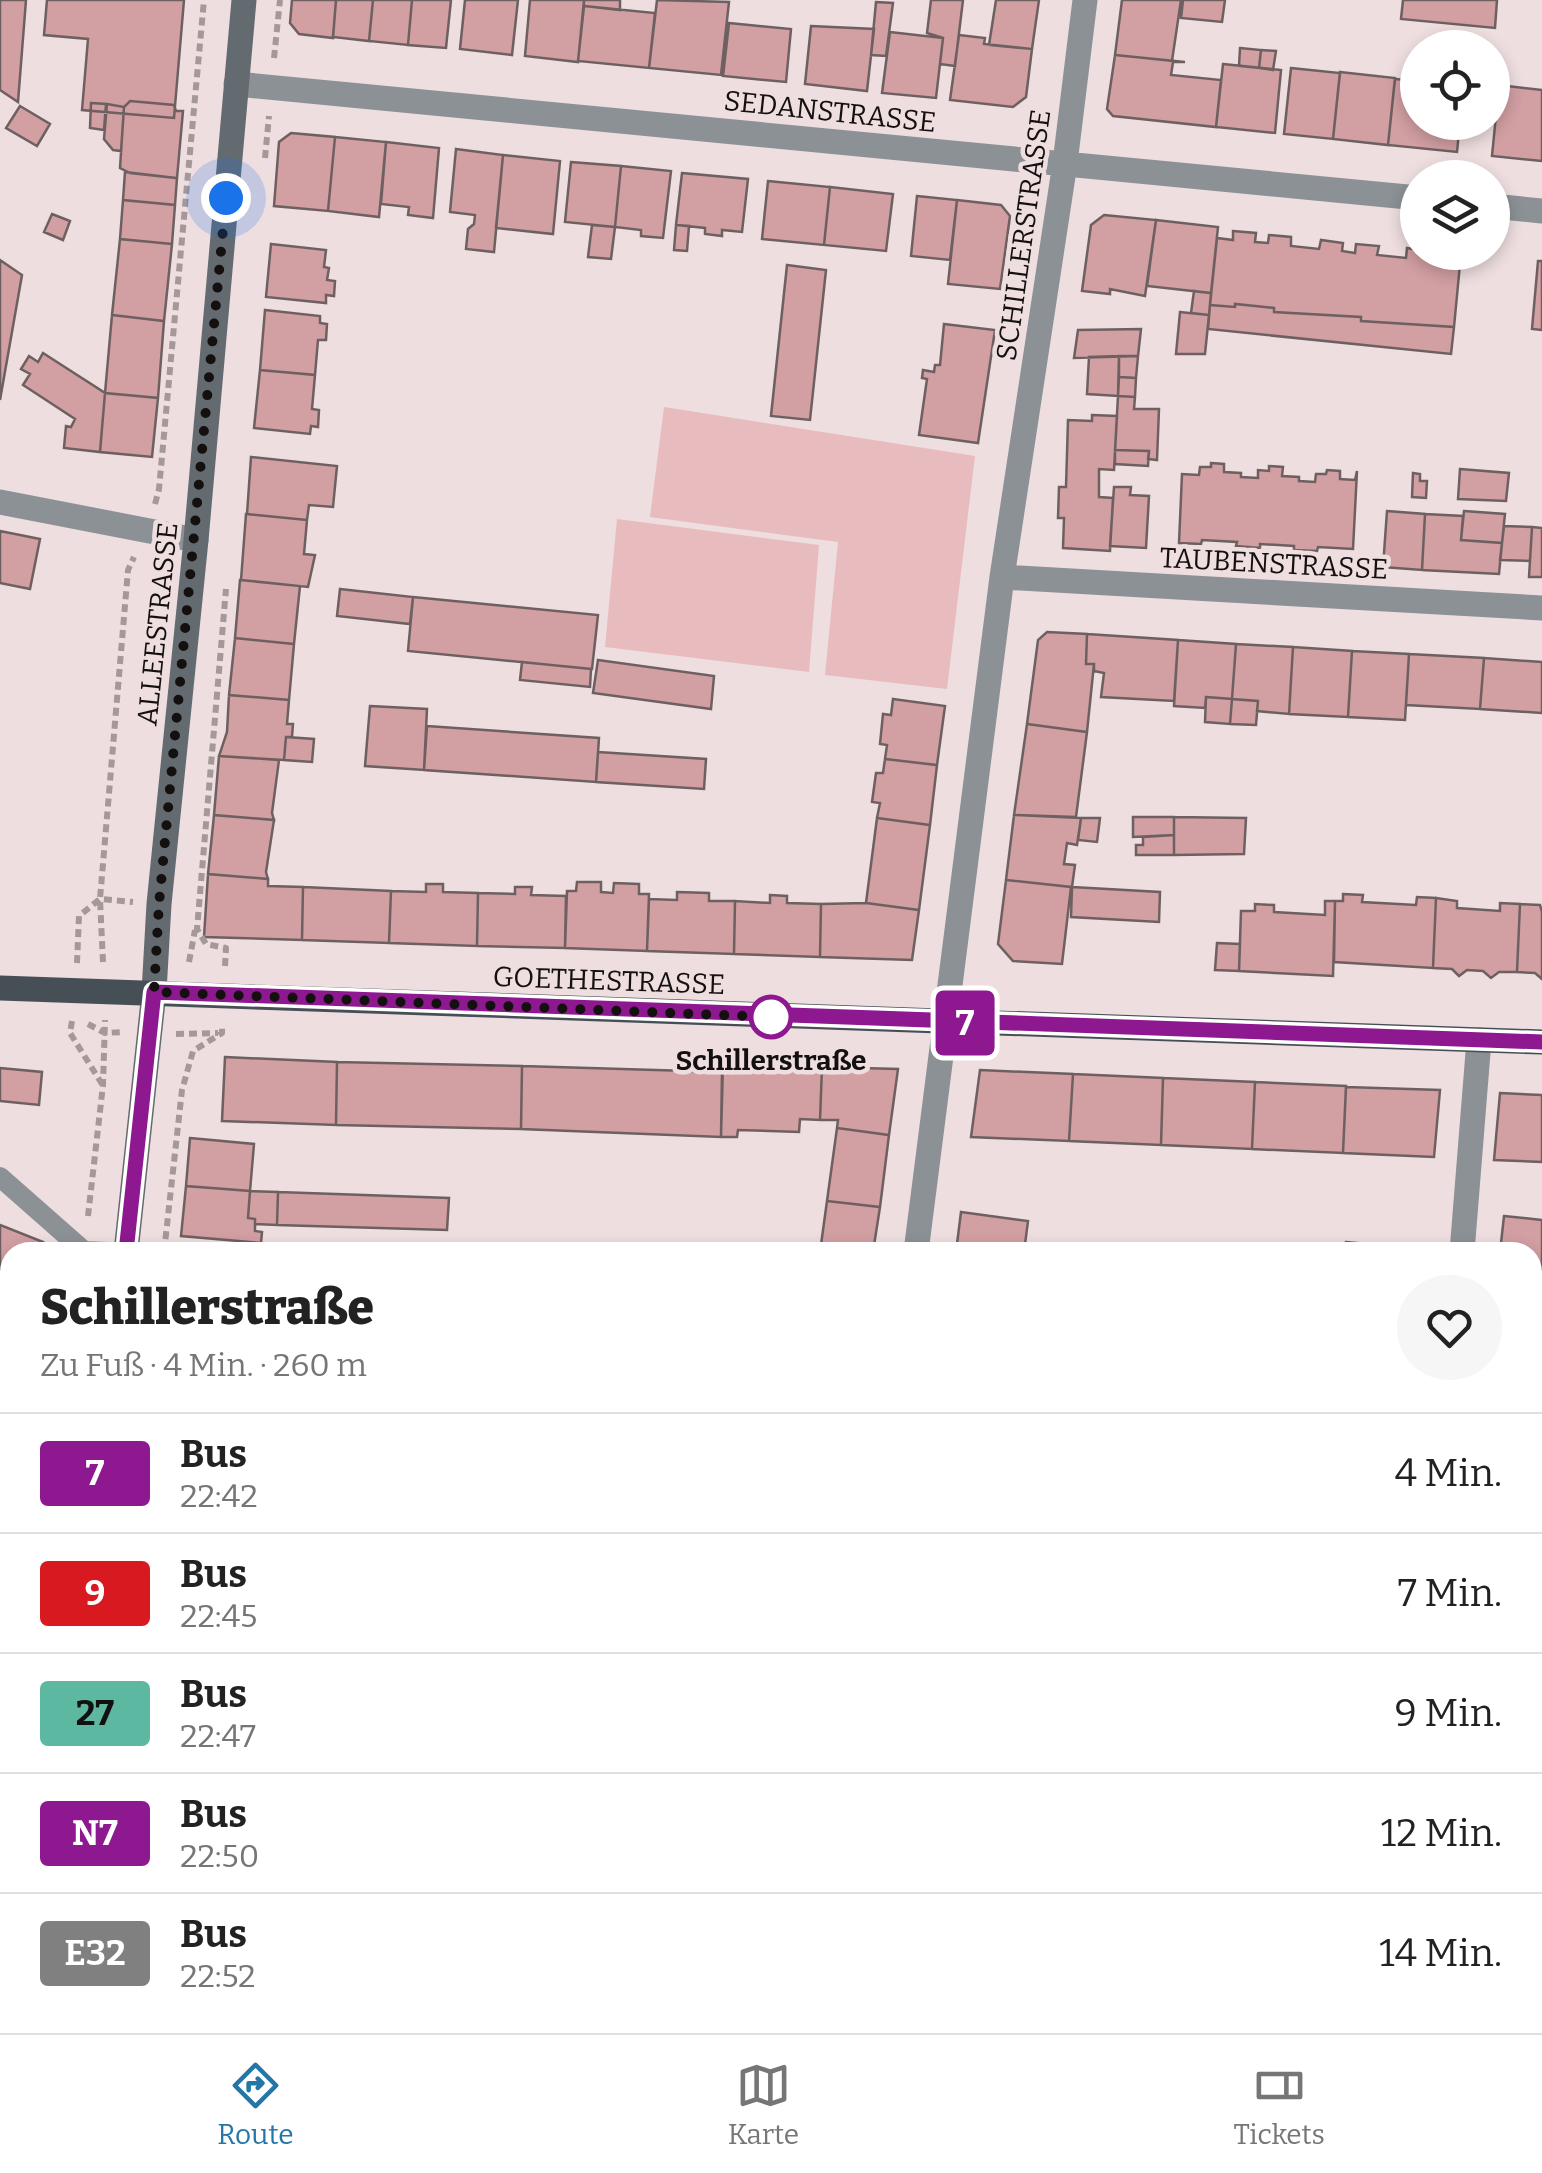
<!DOCTYPE html>
<html lang="de">
<meta charset="utf-8">
<style>
body{margin:0;font-family:Bitter,serif;background:#f6f6f6;color:#222;height:100vh;display:flex;flex-direction:column;font-size:38px;white-space:nowrap}
*{box-sizing:border-box;margin:0}
p{font-size:32px;color:#767676}
.icon{flex:none;width:55px;height:55px;fill:none;stroke:currentColor;stroke-width:2;stroke-linecap:round;stroke-linejoin:round}
.map{position:relative;flex:1;overflow:hidden}
.drawer{position:absolute;left:0px;top:1242px;width:1542px;height:792px;display:flex;flex-direction:column;background:#fff;border-radius:30px 30px 0 0;box-shadow:0 5px 15px #0003}
.drawer>*{flex:none}
.badge{padding:0 20px;border-radius:8px;font-size:35px;line-height:65px}
.buttons{position:absolute;left:1400px;top:30px;display:grid;gap:20px}
.buttons a{display:grid;place-items:center;width:110px;height:110px;border-radius:50%;background:#fff;box-shadow:0 5px 15px #0003;font-size:50px}
.you{position:absolute;width:50px;height:50px;margin:-25px;border:8px solid #fff;border-radius:50%;background:#1a73e8;box-shadow:0 0 0 15px #1a73e833}
.map>.badge{position:absolute;translate:-50% -50%;box-shadow:0 0 0 5px #fff}
.round{display:grid;place-items:center;flex:none;width:105px;height:105px;border-radius:52px;background:#f6f6f6}
.summary{display:flex;align-items:center;justify-content:space-between;height:170px;padding:0 40px}
h1{font-size:48px;font-weight:800;line-height:75px}
ul{padding:0;list-style:none}
li{display:flex;align-items:center;gap:30px;height:120px;padding:0 40px;border-top:2px solid #e0e0e0}
li div{flex:1}
li b{display:block;font-size:38px}
li em{font-style:normal}
li .badge{min-width:110px;font-weight:700;text-align:center}
.dock{display:flex;justify-content:space-around;align-items:center;height:140px;border-top:2px solid #e0e0e0;background:#fff;font-size:28px;color:#767676}
.dock a{display:grid;justify-items:center;gap:5px}
.dock .selected{color:#2376a7}
.map>svg:first-child{display:block}
</style>
<div class="map">
<svg width="1542" height="2033" viewBox="0 0 1542 2033">
<rect width="100%" height="100%" fill="#eededf"/>
<path fill="#e8bbbe" d="M664,407L975,456L947,689L825,675L838,542L650,517Z
M617,519L819,545L809,672L605,647Z
M140,2025H780L779,2033H139Z"/>
<path fill="#86aecb" d="M289,2025H530L531,2033L494,2030L493,2033H288Z"/>
<path fill="#d29fa3" stroke="#6e6061" stroke-width="2.5" d="M0,0H26L18,102L0,90Z
M47,0H184L174,118L82,110L88,39L44,35Z
M292,0H336L333,38L299,34L290,23Z
M336,0H373L369,41L333,37Z
M373,0H412L408,45L369,41Z
M412,0H451L446,48L408,45Z
M465,0H518L512,55L460,49Z
M530,0H584L578,62L525,56Z
M584,0H620V10L584,6Z
M657,0L729,2L721,75L649,68Z
M931,0H963L955,66L940,64L943,38L927,33Z
M996,0H1039L1032,49L989,45Z
M1122,0H1181L1172,61L1115,55Z
M1183,0H1225L1222,22L1181,18Z
M1403,0H1497L1495,28L1401,19Z
M876,2L893,3L886,56L871,55Z
M584,6L655,13L649,68L578,61Z
M729,23L791,29L786,82L723,76Z
M811,26L874,29L867,91L805,84Z
M890,32L943,38L936,98L882,93Z
M959,35L985,38L984,44L1032,49L1026,97L1013,107L950,100Z
M1240,48L1261,50L1259,68L1239,66Z
M1261,50L1276,51L1273,70L1259,68Z
M1115,55L1185,62H1173L1171,75L1221,80L1216,127L1113,116L1107,109Z
M1223,64L1281,70L1275,133L1216,127Z
M1291,68L1340,73L1333,139L1284,134Z
M1340,72L1395,78L1388,145L1333,139Z
M1395,79L1418,81V122H1460L1457,152L1388,145Z
M1499,85L1542,90V161L1492,156Z
M130,101L174,105L176,111H183L177,178L130,173L120,168L124,107Z
M91,103L106,104L104,130L90,128Z
M107,104L124,107L121,151L113,150L104,139Z
M20,106L50,124L37,146L6,128Z
M291,133L335,137L328,211L274,206L279,142Z
M335,137L386,142L379,217L328,211Z
M386,142L439,148L433,218L408,215L409,207L381,204Z
M456,149L503,155L494,252L466,249L468,229L474,224L475,215L450,212Z
M503,155L560,161L553,234L496,228Z
M571,162L621,166L615,227L565,222Z
M621,166L671,171L663,238L641,236V230L615,227Z
M125,172L177,178L175,205L123,200Z
M682,173L748,179L742,232L722,230V236L705,234V228L676,225Z
M768,181L830,187L824,245L762,239Z
M830,187L893,194L886,251L824,245Z
M917,196L957,200L950,260L911,256Z
M123,200L175,205L172,244L120,239Z
M957,200L1001,205L1010,216L1000,289L948,284Z
M52,214L70,221L63,240L44,232Z
M1104,215L1156,220L1145,296L1110,289V294L1082,291L1091,225Z
M1156,220L1218,227L1211,293L1147,286Z
M592,225L615,227L611,259L588,257Z
M676,225L689,226L687,251L674,250Z
M1233,231L1256,233L1255,242L1268,243L1269,235L1291,237V246L1319,249L1321,240L1343,243L1342,251L1355,253L1356,244L1379,246L1377,255L1406,258L1407,248L1429,252L1428,260L1442,262L1443,257L1454,258V263L1460,264L1454,327L1361,321V317L1274,312V308L1235,304V307L1210,305L1217,238L1233,240Z
M120,239L172,244L164,321L112,315Z
M271,244L326,250L324,267L329,268L327,280L335,281L334,296L326,295V303L266,297Z
M0,260L22,275L0,400Z
M1538,261H1542V330L1532,329Z
M787,265L826,270L810,420L771,416Z
M1194,291L1211,293L1209,315L1191,313Z
M1235,304L1274,308V312L1361,317V321L1454,327L1451,354L1208,329L1210,305L1235,307Z
M265,310L320,316V323L327,324L326,340H318L315,375L260,370Z
M1180,312L1209,315L1205,354H1176Z
M112,315L164,321L158,398L105,393Z
M944,324L995,330L978,443L919,435L927,379L922,378L923,370L934,372L935,365H940Z
M1141,329L1138,356L1074,358L1078,330Z
M43,353L105,393L100,452L64,448L66,426L71,427L75,419L23,385L30,374L21,369L29,356L38,362Z
M1119,356H1138L1136,378L1119,377Z
M1119,356L1118,396L1087,394L1089,357Z
M260,370L315,375L312,409L319,410L318,427L311,426L310,434L254,428Z
M1119,377L1136,378L1135,397L1118,396Z
M105,393L158,398L152,457L100,452Z
M1118,396L1135,397L1134,409H1159L1157,460L1148,459L1149,451L1115,450Z
M1092,415L1117,416L1114,470L1099,469V497L1113,498L1110,551L1063,548L1064,518H1058L1059,487H1066L1068,420L1092,421Z
M1115,450L1149,451L1148,466L1115,464Z
M251,457L337,466L333,507L309,505L307,520L247,514Z
M1211,463L1224,464V472L1241,473V477L1258,478V470L1269,471V466L1283,467L1282,476L1299,477V481L1315,482L1316,474H1326L1327,470L1340,471V479L1355,480L1357,471L1353,549L1318,547L1317,551L1294,550V546L1260,544V548L1236,546L1237,542L1202,540L1201,544L1179,543L1182,474L1199,475L1200,467H1211Z
M1460,469L1509,473L1506,501L1458,499Z
M1413,473L1420,474V481H1427L1426,498L1412,497Z
M1114,487H1131L1130,495L1149,496L1146,548L1110,546Z
M1387,511L1425,514L1422,570L1383,567Z
M1464,511L1505,514L1502,543L1461,540Z
M246,514L307,520L304,554L315,555L308,587L241,580Z
M1425,514L1463,516L1461,540L1502,543L1499,574L1422,570Z
M1504,526L1532,527L1530,561L1500,560Z
M1532,527L1542,528V577H1529Z
M0,531L40,539L30,589L0,583Z
M240,580L300,586L294,644L235,638Z
M340,589L413,597L410,624L337,616Z
M413,597L598,615L592,669L408,651Z
M1047,632L1087,634L1086,664H1094L1087,732L1027,724L1038,640Z
M1087,634L1178,640L1174,701L1101,697L1104,673L1094,671V664H1086Z
M235,638L294,644L289,700L229,695Z
M1178,640L1236,644L1232,699L1206,697L1205,708L1174,706Z
M1236,644L1293,647L1289,714L1257,711L1258,701L1232,699Z
M1293,647L1352,651L1348,717L1289,714Z
M1352,651L1409,654L1405,720L1348,717Z
M1409,654L1484,658L1480,709L1406,705Z
M1484,658L1542,662V713L1480,709Z
M598,660L714,676L711,709L593,693Z
M522,662L591,669L590,687L520,680Z
M229,695L289,700L287,724H293L292,737H286L284,760L219,756L227,732Z
M1206,697L1232,699L1230,724L1205,722Z
M893,699L945,706L937,765L885,759L887,745L880,744L883,714L891,715Z
M1232,699L1258,701L1256,725L1230,724Z
M370,706L427,709L424,770L365,766Z
M1027,724L1087,732L1076,817L1014,815Z
M427,726L599,738L596,782L424,770Z
M286,737L314,739L312,762L284,760Z
M598,752L706,759L704,789L596,782Z
M219,756L279,760L272,813L274,820L214,815Z
M885,759L937,765L930,825L877,818L880,803L872,802L876,773H883Z
M214,815L274,820L266,872L268,879L208,874Z
M1014,815L1081,818L1077,845L1067,843L1064,864L1075,865L1072,887L1006,880Z
M1133,817H1174V835L1133,837Z
M1174,817L1246,818L1244,854L1174,855Z
M877,818L930,825L919,910L866,903Z
M1081,818H1100L1097,842L1078,840Z
M1174,835V855H1136V845H1143V837Z
M208,874L268,879V886L303,887L302,940L204,937Z
M1006,880L1071,887L1062,964L1013,961L998,944Z
M577,882H601V892L613,893L614,883L639,884V894H649L647,951L565,948L567,891H576Z
M426,884H443V892L478,893L477,946L389,943L391,891L426,892Z
M303,887L391,891L389,943L302,940Z
M515,887H532L531,895L566,896L565,948L477,946L478,893L515,894Z
M1072,887L1160,892L1159,922L1071,917Z
M677,892L709,893V901H735L734,954L647,951L649,899L677,900Z
M1343,894L1363,895L1362,902L1416,905L1417,897L1436,898L1433,968L1334,962L1335,901H1343Z
M770,895L787,896V903L821,904L820,957L734,954L735,901L770,903Z
M1436,898L1457,901V908L1500,911V903L1520,904L1517,972H1499L1491,978L1483,971L1467,970L1459,976L1452,969L1433,968Z
M1325,901H1335L1333,976L1239,971L1241,911H1255V904L1274,905V912L1325,915Z
M866,903L919,910L912,960L820,957L821,904Z
M1520,904L1540,905L1542,912V979L1535,973L1517,972Z
M1217,943L1240,944L1239,971L1215,970Z
M225,1057L337,1062L336,1125L222,1121Z
M337,1062L522,1066L521,1129L336,1125Z
M723,1064L822,1067L820,1120L800,1119L799,1132L738,1130L737,1137H721Z
M522,1066L722,1072L721,1137L521,1129Z
M822,1067L898,1069L889,1135L837,1128L838,1120H820Z
M0,1068L42,1072L39,1105L0,1101Z
M980,1070L1073,1074L1069,1141L971,1137Z
M1073,1074L1163,1078L1161,1145L1069,1141Z
M1163,1078L1255,1082L1252,1149L1161,1145Z
M1255,1082L1346,1086L1343,1153L1252,1149Z
M1346,1087L1440,1090L1434,1157L1343,1153Z
M1500,1093L1542,1095V1162L1494,1160Z
M837,1128L889,1135L880,1207L827,1201Z
M190,1138L254,1144L250,1191L186,1186Z
M186,1186L250,1191L248,1218L255,1219V1231L262,1232L261,1243L181,1236Z
M250,1191L278,1192L277,1225L255,1224V1219L248,1218Z
M278,1192L449,1198L447,1230L277,1225Z
M827,1201L880,1207L873,1252H820Z
M961,1212L1028,1221L1024,1252H956Z
M1504,1216L1542,1220V1316L1532,1315V1252H1500Z
M0,1225L43,1242L39,1252H10V1333L0,1329Z
M1346,1242L1413,1248L1412,1252H1345Z
M1532,1315L1542,1316V1412L1532,1411Z
M0,1405L10,1406V1465L2,1464L0,1461Z
M1532,1411L1542,1412V1507L1532,1506Z
M1532,1506L1542,1507L1536,1602H1532Z
M4,1561H10V1619L0,1618V1578Z
M1532,1686L1542,1687L1539,1741H1532Z
M1532,1832H1542V1900L1532,1899Z
M695,2025H755L754,2033H694Z
M855,2025H924L923,2033H854Z
M1276,2025H1322L1321,2033H1275Z
M1407,2025H1451L1450,2033L1407,2029Z
M1462,2025H1504V2033L1461,2031Z"/>
<g fill="none" stroke-linecap="round" stroke-linejoin="round">
<path stroke="#a59899" stroke-width="6" stroke-dasharray="8 5" stroke-linecap="butt" d="M274,58L280,0
M265,158L269,116
M155,504L159,489L204,0
M103,962L100,899L128,570L134,557
M189,962L195,930
M77,963L79,916L100,899L133,902
M225,966L226,948L206,944L197,929L226,589
M72,1021L70,1033L102,1084
M88,1024L105,1033L123,1032
M176,1034L218,1033
M88,1216L103,1085L105,1020
M164,1252L182,1090L193,1051L222,1033V1024
M546,2025L547,2033
M4,2033L10,1993
M104,2033L105,2025
M175,2033L176,2025
M231,2033L232,2025
M597,2033L607,2025"/>
<path stroke="#8c9195" stroke-width="20" d="M0,1177L84,1251L108,1252"/>
<path stroke="#8c9195" stroke-width="25" d="M236,84L1418,198
M1492,206L1542,211
M0,502L196,540
M1002,577L1542,608
M916,1252L1002,577L1065,163L1085,0
M1462,1252L1479,1040
M1532,1781L1542,1782
M0,1795L10,1797
M812,2033L813,2025"/>
<path stroke="#636b70" stroke-width="25" d="M126,1252L154,992L159,904L196,540L244,0
M43,2033L44,2025"/>
<path stroke="#474f56" stroke-width="25" d="M0,988L1542,1042"/>
</g>
<g fill="none" stroke-linecap="round" stroke-linejoin="round">
<defs>
<path id="line" d="M126,1252L154,992L1542,1042"/>
</defs>
<use href="#line" stroke="#fff" stroke-width="22"/>
<use href="#line" stroke="#8d188f" stroke-width="15"/>
<path stroke="#151010" stroke-width="10" stroke-dasharray="0 18" d="M226,198L159,904L154,992L771,1017"/>
</g>
<circle fill="#fff" stroke="#8d188f" stroke-width="5" cx="771" cy="1017" r="20"/>
<g text-anchor="middle" stroke-width="9" stroke-linejoin="round" paint-order="stroke">
<g font-size="28" fill="#151010" stroke="#eededf">
<text transform="translate(830 111) rotate(6)" y="10">SEDANSTRASSE</text>
<text transform="translate(1023 235) rotate(-82)" y="10">SCHILLERSTRASSE</text>
<text transform="translate(1274 563) rotate(3)" y="10">TAUBENSTRASSE</text>
<text transform="translate(157 624) rotate(-84)" y="10">ALLEESTRASSE</text>
<text transform="translate(609 980) rotate(2)" y="10">GOETHESTRASSE</text>
</g>
<g font-size="28" font-weight="bold" fill="#151010" stroke="#eededf">
<text x="771" y="1070">Schillerstraße</text>
</g>
</g>
</svg>
<div class="buttons">
<a><svg class="icon" aria-label="locate" viewBox="0 0 24 24"><circle cx="12" cy="12" r="6"/><path d="M12 2v4M12 18v4M2 12h4M18 12h4"/></svg></a>
<a><svg class="icon" aria-label="layers" viewBox="0 0 24 24"><path d="M12 4l9 5-9 5-9-5zM3 14l9 5 9-5"/></svg></a>
</div>
<div class="you" style="left:226px;top:198px"></div>
<b class="badge" style="left:965px;top:1023px;background:#8d188f;color:#fff">7</b>
<section class="drawer">
<div class="summary"><div><h1>Schillerstraße</h1><p>Zu Fuß · 4 Min. · 260 m</p></div><a class="round"><svg class="icon" aria-label="heart" viewBox="0 0 24 24"><path d="M12 20l-8-8c-3-5 5-10 8-4 3-6 11-1 8 4z"/></svg></a></div>
<ul>
<li><span class="badge" style="background:#8d188f;color:#fff">7</span><div><b>Bus</b><p>22:42</p></div><em>4 Min.</em></li>
<li><span class="badge" style="background:#d91920;color:#fff">9</span><div><b>Bus</b><p>22:45</p></div><em>7 Min.</em></li>
<li><span class="badge" style="background:#5db8a1;color:#111">27</span><div><b>Bus</b><p>22:47</p></div><em>9 Min.</em></li>
<li><span class="badge" style="background:#8d188f;color:#fff">N7</span><div><b>Bus</b><p>22:50</p></div><em>12 Min.</em></li>
<li><span class="badge" style="background:#808080;color:#fff">E32</span><div><b>Bus</b><p>22:52</p></div><em>14 Min.</em></li>
</ul>
</section>
</div>
<nav class="dock">
<a class="selected"><svg class="icon" aria-label="directions" viewBox="0 0 24 24"><path d="M12 3l9 9-9 9-9-9zM9 14v-3h6M13 9l2 2-2 2"/></svg>Route</a>
<a><svg class="icon" aria-label="map" viewBox="0 0 24 24"><path d="M3 6l6-2 6 2 6-2v14l-6 2-6-2-6 2zM9 4v14M15 6v14"/></svg>Karte</a>
<a><svg class="icon" aria-label="tickets" viewBox="0 0 24 24"><path d="M3 7h18v10H3zM15 7v10"/></svg>Tickets</a>
</nav>
